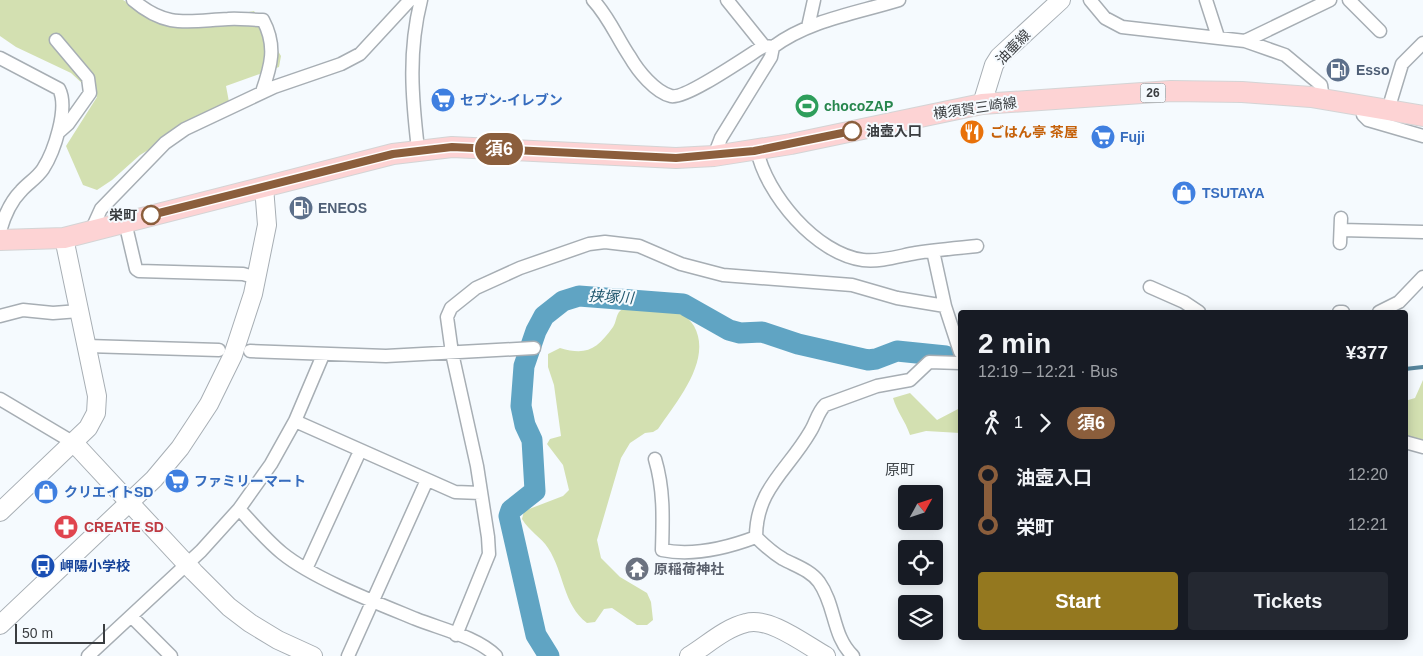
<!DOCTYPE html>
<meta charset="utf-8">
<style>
body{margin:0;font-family:Arial,"Noto Sans JP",sans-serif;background:#242831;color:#f1f3f6;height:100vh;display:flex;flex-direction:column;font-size:19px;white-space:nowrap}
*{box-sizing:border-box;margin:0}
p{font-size:16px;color:#9ea1a6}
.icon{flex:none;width:28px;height:28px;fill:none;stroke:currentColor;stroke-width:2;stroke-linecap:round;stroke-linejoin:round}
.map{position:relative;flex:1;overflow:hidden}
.details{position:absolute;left:958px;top:310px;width:450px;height:330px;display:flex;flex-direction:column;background:#171b24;border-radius:5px;box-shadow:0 2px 12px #0003}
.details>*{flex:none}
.badge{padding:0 10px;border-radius:16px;font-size:18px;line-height:32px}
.needle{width:32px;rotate:50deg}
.tools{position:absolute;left:898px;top:485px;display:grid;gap:10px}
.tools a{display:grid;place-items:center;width:45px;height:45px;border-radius:5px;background:#171b24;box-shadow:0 2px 12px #0003;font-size:25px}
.scale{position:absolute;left:15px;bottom:12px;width:90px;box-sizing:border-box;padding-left:5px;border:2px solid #3a3d40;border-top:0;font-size:14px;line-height:18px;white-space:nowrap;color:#3a3d40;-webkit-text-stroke:4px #f5fafe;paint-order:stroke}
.map>.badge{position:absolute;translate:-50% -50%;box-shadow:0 0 0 2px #fff}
.legs{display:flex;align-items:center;gap:8px;height:55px;padding:0 20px;font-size:16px}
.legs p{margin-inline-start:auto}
.summary{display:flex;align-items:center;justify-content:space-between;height:85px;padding:0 20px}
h1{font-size:28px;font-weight:600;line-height:38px}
.cta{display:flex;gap:10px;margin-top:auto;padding:10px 20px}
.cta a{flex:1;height:58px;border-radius:5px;background:#94781f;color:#fff;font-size:20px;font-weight:600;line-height:58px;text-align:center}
.cta a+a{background:#242831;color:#f1f3f6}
ul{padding:0 20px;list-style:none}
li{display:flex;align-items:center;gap:18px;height:50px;font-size:19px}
li i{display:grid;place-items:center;width:8px;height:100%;margin:0 6px;background:currentColor}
li i::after{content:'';width:12px;height:12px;margin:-6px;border:4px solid;border-radius:50%;background:#171b24}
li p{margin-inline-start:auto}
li:first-child i{background:linear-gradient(#0000 50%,currentColor 0)}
li:last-child i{background:linear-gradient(currentColor 50%,#0000 0)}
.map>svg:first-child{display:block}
</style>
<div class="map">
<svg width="1423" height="656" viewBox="0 0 1423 656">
<rect width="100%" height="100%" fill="#f5fafe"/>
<path fill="#d3e0b1" d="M0,0H123L170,27L254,11L281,56L279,67L226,86L229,102L140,155L112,180L97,190L83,185L66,146L97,97L71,73L16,47L0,36Z
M642,305L681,311C685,316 691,321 694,326C713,360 676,402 658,429L653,432L645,433L630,443L621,458L597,540L601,558L620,577L647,593L651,602L653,620L647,625H637L612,608L604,609L595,622L587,623C563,605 564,572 548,548C541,537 529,531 522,519L524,511L563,496L569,490L563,465L547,444L550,439L561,436L554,385L548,367V354L560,348C587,356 597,349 613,327C616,323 616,316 619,312C624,306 635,306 642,305Z
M1423,380V445L1405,442V401L1415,398Z
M910,393L937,420L960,408V433L926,431L910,435C905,420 897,412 893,398Z"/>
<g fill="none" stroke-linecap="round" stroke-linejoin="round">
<path stroke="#55859c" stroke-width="4" d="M1405,369L1423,367"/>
<path stroke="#60a4c3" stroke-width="21" d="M549,656L536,635L509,516L511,510L535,491L532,440L525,425L521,406L524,366L536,331L544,316L563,301L579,296L683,304L729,330L740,333L762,332L798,344L868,360L876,359L897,351L946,356"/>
<defs>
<path id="street" d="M133,0C167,29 188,21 228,19C239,18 251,20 263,20C277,46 271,66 262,92
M593,0C609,17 617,38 630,57C638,71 655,92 671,96C685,100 749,55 764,46L773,47
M727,0L764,46
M1090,0L1105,18L1122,27L1245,41L1285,55L1321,85L1323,99
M1206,0L1218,37
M1349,0L1380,31
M808,27L814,0
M56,40L88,78L90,93L68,124L59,132
M1245,41L1330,0
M0,58L59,89C69,108 54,152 43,169C37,178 28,183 21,191C10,202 4,217 0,231
M1363,105V115L1368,120L1423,136
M1388,110L1402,64L1423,43
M418,149C412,98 408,51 421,0
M757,150C766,194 816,254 863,260C881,262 899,256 916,253C936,250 957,248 977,246
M714,156L721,138L771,57L773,47C809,20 857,13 899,0
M125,222L136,269L139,271L243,274L257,278
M1341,230L1423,232
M91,231L101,209L165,143L185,129L274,87L341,64L360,54L410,0
M1340,243L1341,218
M933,251L945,306L960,352
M1150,287L1184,302L1199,312
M1339,312H1343
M1379,312L1399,302L1423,277
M0,316L23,310L53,313L79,311
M87,346L219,350
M250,351L386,356L534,348
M0,399L74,443
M295,421L455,492L481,493
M1405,442L1423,447
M655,459C664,489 663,518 662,550C692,556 727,548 756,537
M239,509C253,524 266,540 282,553C314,579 377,603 416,619C441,629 477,637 496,656
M306,569L360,451
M131,616L171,656
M456,635L489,554L488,537L477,466L452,353L447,317L451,308L476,288L520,268L589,244L605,242L639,246L681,264L723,275L852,285L897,298L945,306
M88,656L201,551L239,509L271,464L295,421L323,355
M348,656L427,480
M853,656C832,636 836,606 819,582C810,570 796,566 783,559C773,553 764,545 756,537C756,489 788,470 810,432C816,423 817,413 825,405L877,386L910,380L929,362L960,363"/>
<path id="secondary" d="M982,104L994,65L999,57L1061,0
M74,443L194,572L229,607L250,623L278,640L313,656
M0,512L88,428L96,413L97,396L64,238
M0,625L154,479L180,448L209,404L233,355L253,294L267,225L264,187
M689,656C707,645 725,628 746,623C769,616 806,645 826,656"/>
<path id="primary" d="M0,240L64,238L393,154L452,147L676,158L714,156L791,144L982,104L1171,91L1242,92L1311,97L1423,116"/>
</defs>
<use href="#street" stroke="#a7aeb4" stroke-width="15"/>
<use href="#secondary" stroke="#a7aeb4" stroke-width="20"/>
<use href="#primary" stroke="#d4d4d5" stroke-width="22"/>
<use href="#street" stroke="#fff" stroke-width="12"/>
<use href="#secondary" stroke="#fff" stroke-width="18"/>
<use href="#primary" stroke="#fdd3d4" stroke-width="20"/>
</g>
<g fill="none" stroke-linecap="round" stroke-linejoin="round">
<defs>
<path id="line-1" d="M151,215L393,154L452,147L676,158L754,151L852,131"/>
</defs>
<use href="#line-1" stroke="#fff" stroke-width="11"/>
<use href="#line-1" stroke="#8b5e3c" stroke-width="8"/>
</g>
<defs>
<symbol id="fuel-disc" viewBox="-11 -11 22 22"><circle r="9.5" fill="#5c6f8a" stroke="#f5fafe"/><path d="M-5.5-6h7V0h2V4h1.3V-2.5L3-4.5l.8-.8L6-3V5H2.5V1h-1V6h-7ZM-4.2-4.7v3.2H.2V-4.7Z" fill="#fff"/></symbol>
<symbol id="supermarket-disc" viewBox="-11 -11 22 22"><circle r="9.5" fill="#3f7fe0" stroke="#f5fafe"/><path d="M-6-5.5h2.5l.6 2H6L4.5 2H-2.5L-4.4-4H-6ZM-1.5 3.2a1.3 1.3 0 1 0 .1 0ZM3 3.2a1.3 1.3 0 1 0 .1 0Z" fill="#fff"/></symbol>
<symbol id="stadium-disc" viewBox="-11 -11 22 22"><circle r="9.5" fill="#2e9e5b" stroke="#f5fafe"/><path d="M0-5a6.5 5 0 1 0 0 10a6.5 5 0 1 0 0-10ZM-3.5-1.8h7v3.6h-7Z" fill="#fff"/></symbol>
<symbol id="restaurant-disc" viewBox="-11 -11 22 22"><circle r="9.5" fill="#e8710a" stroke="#f5fafe"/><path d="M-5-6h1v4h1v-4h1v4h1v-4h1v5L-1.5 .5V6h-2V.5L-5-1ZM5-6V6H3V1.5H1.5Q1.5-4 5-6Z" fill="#fff"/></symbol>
<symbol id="shop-disc" viewBox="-11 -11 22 22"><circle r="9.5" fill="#3f7fe0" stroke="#f5fafe"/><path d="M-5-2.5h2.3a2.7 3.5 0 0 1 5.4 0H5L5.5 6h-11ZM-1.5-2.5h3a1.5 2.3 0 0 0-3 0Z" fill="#fff"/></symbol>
<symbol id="pharmacy-disc" viewBox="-11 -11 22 22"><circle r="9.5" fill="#e0444e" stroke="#f5fafe"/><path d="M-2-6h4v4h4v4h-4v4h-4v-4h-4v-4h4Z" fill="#fff"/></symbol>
<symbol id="bus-disc" viewBox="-11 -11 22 22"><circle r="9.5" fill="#1a4fb4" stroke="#f5fafe"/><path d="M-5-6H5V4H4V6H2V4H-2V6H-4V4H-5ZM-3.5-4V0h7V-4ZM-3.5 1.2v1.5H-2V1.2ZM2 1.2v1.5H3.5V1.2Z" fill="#fff"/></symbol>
<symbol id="temple-disc" viewBox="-11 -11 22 22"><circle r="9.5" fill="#6b7280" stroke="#f5fafe"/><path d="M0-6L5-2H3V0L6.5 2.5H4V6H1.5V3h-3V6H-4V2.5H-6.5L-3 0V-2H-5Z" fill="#fff"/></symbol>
</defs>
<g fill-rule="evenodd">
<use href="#fuel-disc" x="1324" y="56" width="28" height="28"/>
<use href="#supermarket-disc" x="429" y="86" width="28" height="28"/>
<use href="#stadium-disc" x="793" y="92" width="28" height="28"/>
<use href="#restaurant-disc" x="958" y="118" width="28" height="28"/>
<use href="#supermarket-disc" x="1089" y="123" width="28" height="28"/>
<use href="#shop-disc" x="1170" y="179" width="28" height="28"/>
<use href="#fuel-disc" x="287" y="194" width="28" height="28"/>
<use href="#supermarket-disc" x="163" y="467" width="28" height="28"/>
<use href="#shop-disc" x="32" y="478" width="28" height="28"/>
<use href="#pharmacy-disc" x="52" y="513" width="28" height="28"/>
<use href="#bus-disc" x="29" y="552" width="28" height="28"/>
<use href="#temple-disc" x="623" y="555" width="28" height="28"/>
</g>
<g fill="#fff" stroke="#8b5e3c" stroke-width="2.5">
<circle cx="852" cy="131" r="9"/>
<circle cx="151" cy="215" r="9"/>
</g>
<g text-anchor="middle" stroke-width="4" stroke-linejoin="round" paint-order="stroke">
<rect fill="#f5fafe" stroke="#727679" stroke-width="1" x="1140.5" y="83.5" width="25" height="19" rx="4"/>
<g font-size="12" font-weight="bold" fill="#3a3d40">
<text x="1153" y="97">26</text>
</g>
<g font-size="14" fill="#3a3d40" stroke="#f5fafe">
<text transform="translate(1013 47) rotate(-46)" y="5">油壷線</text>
<text transform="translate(975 108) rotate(-8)" y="5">横須賀三崎線</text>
</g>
<g font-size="14" font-weight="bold" fill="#4e5e75" stroke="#f5fafe" text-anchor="start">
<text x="1356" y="75">Esso</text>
<text x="318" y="213">ENEOS</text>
</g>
<g font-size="14" font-weight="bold" fill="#366cbe" stroke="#f5fafe" text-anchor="start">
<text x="460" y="105">セブン-イレブン</text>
<text x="1120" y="142">Fuji</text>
<text x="1202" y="198">TSUTAYA</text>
<text x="194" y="486">ファミリーマート</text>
<text x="64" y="497">クリエイトSD</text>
</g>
<g font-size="14" font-weight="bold" fill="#27864d" stroke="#f5fafe" text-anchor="start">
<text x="824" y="111">chocoZAP</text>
</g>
<g font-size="14" font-weight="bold" fill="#3a3d40" stroke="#f5fafe" text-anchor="start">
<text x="866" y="136">油壺入口</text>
<text x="137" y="220" text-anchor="end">栄町</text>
</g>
<g font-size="14" font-weight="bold" fill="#c56008" stroke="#f5fafe" text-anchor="start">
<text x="990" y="137">ごはん亭 茶屋</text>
</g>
<g font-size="14" font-weight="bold" fill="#be3a42" stroke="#f5fafe" text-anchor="start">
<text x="84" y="532">CREATE SD</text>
</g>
<g font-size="14" font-weight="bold" fill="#164399" stroke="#f5fafe" text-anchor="start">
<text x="60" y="571">岬陽小学校</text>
</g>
<g font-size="14" font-weight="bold" fill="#5b616d" stroke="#f5fafe" text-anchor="start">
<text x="654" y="574">原稲荷神社</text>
</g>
<g font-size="15" font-style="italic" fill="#235970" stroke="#f5fafe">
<text transform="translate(611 297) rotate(3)" y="5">挟塚川</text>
</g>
<g font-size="15" fill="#41474c" stroke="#f5fafe">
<text x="900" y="475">原町</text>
</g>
</g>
</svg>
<div class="tools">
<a><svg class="needle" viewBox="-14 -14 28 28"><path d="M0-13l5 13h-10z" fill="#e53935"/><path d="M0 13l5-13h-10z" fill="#9ea1a6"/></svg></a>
<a><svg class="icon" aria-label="locate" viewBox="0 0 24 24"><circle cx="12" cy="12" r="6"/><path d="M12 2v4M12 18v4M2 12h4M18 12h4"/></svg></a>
<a><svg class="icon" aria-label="layers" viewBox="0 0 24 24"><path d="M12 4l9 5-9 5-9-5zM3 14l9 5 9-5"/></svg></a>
</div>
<div class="scale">50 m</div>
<b class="badge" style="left:499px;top:149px;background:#8b5e3c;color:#fff">須6</b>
<section class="details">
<div class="summary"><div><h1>2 min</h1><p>12:19 – 12:21 · Bus</p></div><b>¥377</b></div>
<div class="legs"><svg class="icon" aria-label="walk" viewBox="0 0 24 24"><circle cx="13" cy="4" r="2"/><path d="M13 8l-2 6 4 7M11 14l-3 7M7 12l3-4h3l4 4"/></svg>1<svg class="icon" aria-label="forward" viewBox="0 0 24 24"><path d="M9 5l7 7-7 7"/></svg><b class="badge" style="background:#8b5e3c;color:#fff">須6</b></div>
<ul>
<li><i style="color:#8b5e3c"></i><b>油壺入口</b><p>12:20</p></li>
<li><i style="color:#8b5e3c"></i><b>栄町</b><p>12:21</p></li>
</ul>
<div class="cta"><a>Start</a><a>Tickets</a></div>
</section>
</div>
